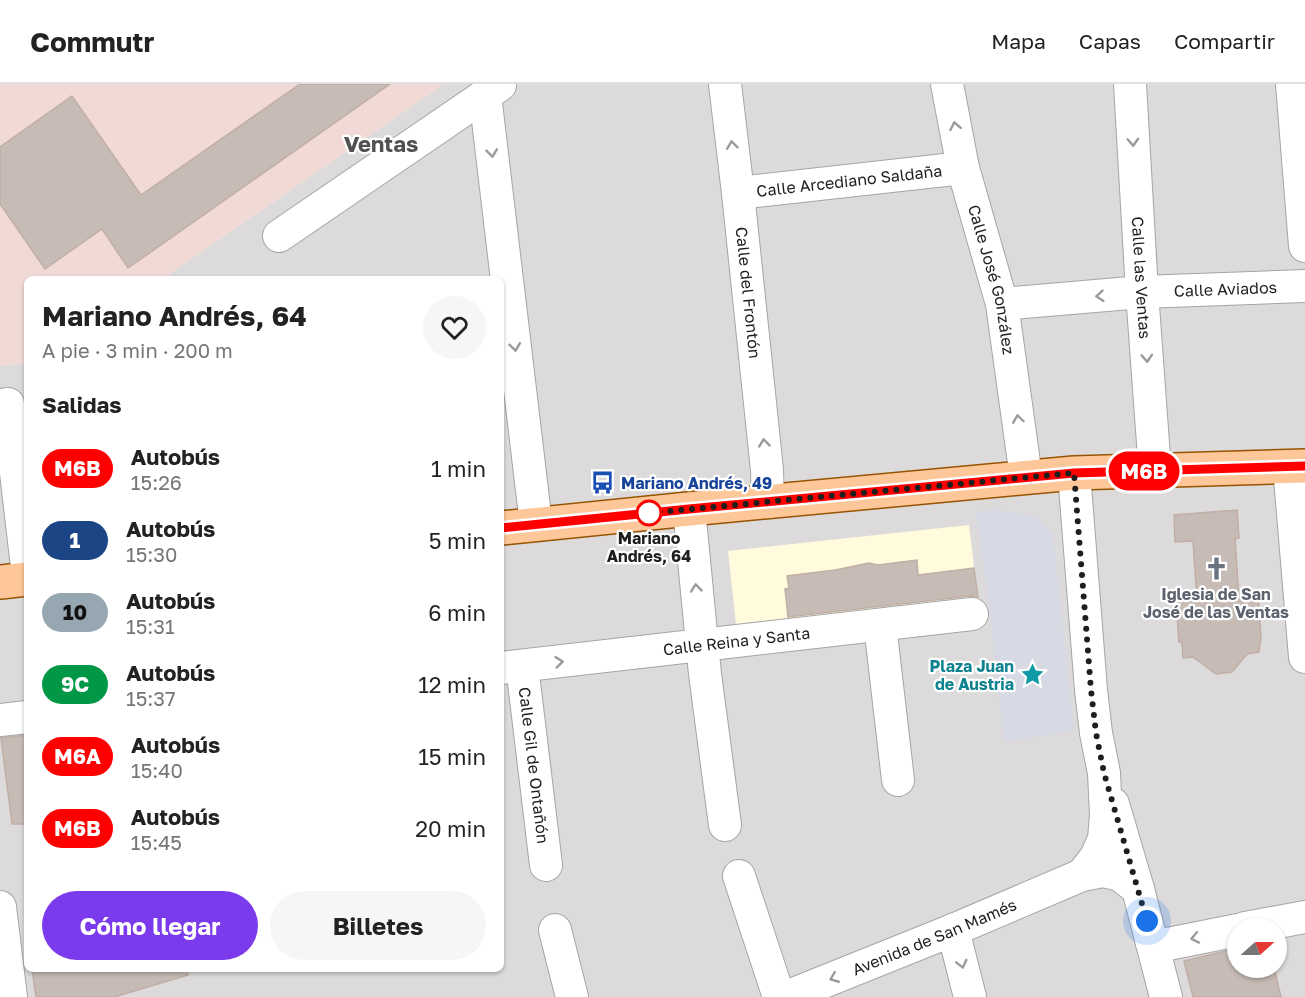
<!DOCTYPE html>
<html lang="es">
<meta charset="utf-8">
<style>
body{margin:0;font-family:"Golos Text",sans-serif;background:#f6f6f6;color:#222;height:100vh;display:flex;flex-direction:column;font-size:22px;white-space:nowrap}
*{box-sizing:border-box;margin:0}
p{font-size:20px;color:#767676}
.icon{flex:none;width:33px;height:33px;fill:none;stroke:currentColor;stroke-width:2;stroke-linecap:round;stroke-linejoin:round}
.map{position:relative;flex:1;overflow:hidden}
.sheet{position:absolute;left:24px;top:192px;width:480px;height:696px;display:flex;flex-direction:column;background:#fff;border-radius:9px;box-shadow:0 2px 4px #0004}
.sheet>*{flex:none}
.badge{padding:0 12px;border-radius:20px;font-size:21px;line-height:39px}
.needle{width:39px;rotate:69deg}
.controls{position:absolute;left:1227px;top:834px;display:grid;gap:12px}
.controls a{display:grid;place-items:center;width:60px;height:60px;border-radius:50%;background:#fff;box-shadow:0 2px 4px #0004;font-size:30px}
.you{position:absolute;width:30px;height:30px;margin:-15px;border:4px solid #fff;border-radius:50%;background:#1a73e8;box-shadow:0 0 0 9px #1a73e833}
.map>.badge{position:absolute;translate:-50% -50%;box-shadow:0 0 0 3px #fff}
h2{padding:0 18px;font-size:22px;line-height:54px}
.round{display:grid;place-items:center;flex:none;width:63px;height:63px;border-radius:32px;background:#f6f6f6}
.head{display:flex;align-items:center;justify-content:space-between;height:102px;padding:0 18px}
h1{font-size:28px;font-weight:700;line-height:45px}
.button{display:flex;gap:12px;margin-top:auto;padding:12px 18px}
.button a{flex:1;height:69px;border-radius:36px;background:#7c3aed;color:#fff;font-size:24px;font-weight:700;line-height:69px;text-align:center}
.button a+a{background:#f6f6f6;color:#222}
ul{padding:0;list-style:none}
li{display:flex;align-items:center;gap:18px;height:72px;padding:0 18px}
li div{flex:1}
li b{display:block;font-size:22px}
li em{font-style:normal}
li .badge{min-width:66px;font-weight:700;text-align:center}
header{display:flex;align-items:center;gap:36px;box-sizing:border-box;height:84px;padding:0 30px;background:#fff;border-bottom:2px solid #e0e0e0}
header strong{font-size:28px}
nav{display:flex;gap:33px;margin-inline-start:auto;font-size:21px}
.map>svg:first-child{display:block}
</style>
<header>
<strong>Commutr</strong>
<nav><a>Mapa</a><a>Capas</a><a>Compartir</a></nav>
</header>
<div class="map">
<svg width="1305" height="913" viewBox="0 0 1305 913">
<rect width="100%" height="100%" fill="#efeae3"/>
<path fill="#dcdadb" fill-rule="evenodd" d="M444,0H1305V913H0V282L27,279V885H501V195H162ZM1238,844H1276V884H1238Z"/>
<path fill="#fffbdc" d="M969,441L977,508L974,514L736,540L728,467Z"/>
<path fill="#f1dad6" d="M0,0H444L162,195H27V279L0,282Z"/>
<path fill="#d7d9e5" d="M998,426L1033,432L1044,439L1053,452L1074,646L1004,658L991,536L976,428Z"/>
<path fill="#c7bbb6" stroke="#c1aea5" stroke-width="1.5" d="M300,0H390L128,184L102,145L45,185L0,120V63L72,12L141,111Z
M1237,426L1239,454L1235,455L1239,513L1258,512L1261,554L1259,568L1247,570L1232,588L1216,590L1193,573L1183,574L1182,558H1179L1176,517L1197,516L1193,457L1175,458L1174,431Z
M917,476L918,491L974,484L978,513L970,512L788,533L785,505L789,504L787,492L835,486L869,479L878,481Z
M27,651V740H12L1,654Z
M1238,864V884H1274L1281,913H1193L1184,877Z
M32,885H187L188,891L114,913H36Z"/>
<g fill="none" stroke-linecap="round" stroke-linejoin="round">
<defs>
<g id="minor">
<path id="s1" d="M725,0L738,109L767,386L768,418"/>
<path id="s2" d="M947,0L963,84L1002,220L1026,393"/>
<path id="s3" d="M1130,0L1142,208L1155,387"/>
<path d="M1292,0L1305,162"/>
<path d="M485,11L536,440"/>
<path id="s4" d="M738,109L963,84"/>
<path d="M279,152L500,1"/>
<path id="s5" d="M1002,220L1142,208L1305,202"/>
<path d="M0,321L8,320L27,483"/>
<path d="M1289,382L1305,573"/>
<path d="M1074,389L1091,606L1096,649L1104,689L1106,731L1104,755L1096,773L1082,791"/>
<path d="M689,425L705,590L725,741"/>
<path d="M880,541L898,696"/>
<path id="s6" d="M522,582L546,781"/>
<path id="s7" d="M501,584L972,530"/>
<path d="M0,636L27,633"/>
<path d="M1113,720L1138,805L1166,913"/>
<path d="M739,792L779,913"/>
<path d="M0,823L11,913"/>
<path d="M1245,844L1305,833"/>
<path d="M555,846L572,913"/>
<path d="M953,846L970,913"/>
<path d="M1152,859L1168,860L1238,846"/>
<path id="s8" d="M786,913L953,846L1082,791L1103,787L1120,791L1138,805"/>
</g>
<path id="major" d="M501,444L689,425L1074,389L1305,382
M0,498L27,495"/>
</defs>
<use href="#minor" stroke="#a5a5a5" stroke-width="34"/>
<use href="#major" stroke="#975400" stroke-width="36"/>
<use href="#minor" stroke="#fff" stroke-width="32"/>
<use href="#major" stroke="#fec799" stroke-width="33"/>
</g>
<defs><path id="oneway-chevron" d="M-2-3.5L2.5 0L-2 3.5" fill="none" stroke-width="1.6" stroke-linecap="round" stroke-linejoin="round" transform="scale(1.5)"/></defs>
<g stroke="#9a9a9a">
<use href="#oneway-chevron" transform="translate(955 42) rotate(-101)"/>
<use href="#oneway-chevron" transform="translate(1133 58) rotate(87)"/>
<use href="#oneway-chevron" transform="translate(732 61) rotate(-97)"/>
<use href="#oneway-chevron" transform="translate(492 69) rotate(83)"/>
<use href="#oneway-chevron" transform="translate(1100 212) rotate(175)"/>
<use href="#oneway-chevron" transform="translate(515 263) rotate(83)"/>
<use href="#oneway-chevron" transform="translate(1147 274) rotate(86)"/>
<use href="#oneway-chevron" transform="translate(1018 335) rotate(-98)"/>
<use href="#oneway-chevron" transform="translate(764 359) rotate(-96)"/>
<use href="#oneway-chevron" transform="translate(696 504) rotate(-96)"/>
<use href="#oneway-chevron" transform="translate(559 578) rotate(-6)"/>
<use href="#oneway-chevron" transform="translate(1195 854) rotate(169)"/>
<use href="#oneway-chevron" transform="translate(962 880) rotate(76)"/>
<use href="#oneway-chevron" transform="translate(834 894) rotate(158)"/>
</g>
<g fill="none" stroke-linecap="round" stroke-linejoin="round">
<defs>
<path id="line" d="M501,444L689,425L1074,389L1305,382"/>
</defs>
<use href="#line" stroke="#fff" stroke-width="14"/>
<use href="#line" stroke="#f00" stroke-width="9"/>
<path stroke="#1e1e1e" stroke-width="6" stroke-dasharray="0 10.8" d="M649,429L1074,389L1091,606L1096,649L1104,689L1147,837"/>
</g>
<defs>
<symbol id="bus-bare" viewBox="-9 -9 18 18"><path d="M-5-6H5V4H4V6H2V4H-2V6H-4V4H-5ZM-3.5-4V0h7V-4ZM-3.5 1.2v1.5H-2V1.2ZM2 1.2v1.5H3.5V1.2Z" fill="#1a4fb4" stroke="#fff" stroke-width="2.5" paint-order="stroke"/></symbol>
<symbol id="church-bare" viewBox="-9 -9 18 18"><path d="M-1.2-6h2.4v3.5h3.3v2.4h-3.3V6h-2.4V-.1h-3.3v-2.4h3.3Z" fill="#6b7280" stroke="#fff" stroke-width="2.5" paint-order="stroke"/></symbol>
<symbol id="sight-bare" viewBox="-9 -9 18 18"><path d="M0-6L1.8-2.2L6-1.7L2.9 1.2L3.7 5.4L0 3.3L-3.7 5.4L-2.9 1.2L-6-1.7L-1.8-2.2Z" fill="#0f9aa8" stroke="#fff" stroke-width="2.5" paint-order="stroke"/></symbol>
</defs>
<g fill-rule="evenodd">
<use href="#bus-bare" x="586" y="382" width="33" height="33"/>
<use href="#church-bare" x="1200" y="468" width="33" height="33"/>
<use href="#sight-bare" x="1016" y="574" width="33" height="33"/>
</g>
<circle fill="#fff" stroke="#f00" stroke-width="3" cx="649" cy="429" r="12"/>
<g text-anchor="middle" stroke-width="4.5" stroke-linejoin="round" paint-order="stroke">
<g font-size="16" fill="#1e1e1e" stroke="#fff">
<text dy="6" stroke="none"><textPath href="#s4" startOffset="112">Calle Arcediano Saldaña</textPath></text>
<text dy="6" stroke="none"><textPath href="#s3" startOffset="194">Calle las Ventas</textPath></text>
<text dy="6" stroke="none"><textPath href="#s2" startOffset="201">Calle José González</textPath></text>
<text dy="6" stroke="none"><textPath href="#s5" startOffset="224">Calle Aviados</textPath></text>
<text dy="6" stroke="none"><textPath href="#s1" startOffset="210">Calle del Frontón</textPath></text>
<text dy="6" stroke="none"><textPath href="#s7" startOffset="237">Calle Reina y Santa</textPath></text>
<text dy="6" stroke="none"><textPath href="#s6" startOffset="100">Calle Gil de Ontañón</textPath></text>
<text dy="6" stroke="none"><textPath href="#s8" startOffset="160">Avenida de San Mamés</textPath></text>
</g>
<g font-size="16" font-weight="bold" fill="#164399" stroke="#fff" text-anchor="start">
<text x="621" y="405">Mariano Andrés, 49</text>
</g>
<g font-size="16" font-weight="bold" fill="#1e1e1e" stroke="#fff">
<text x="649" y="460">Mariano<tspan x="649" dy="18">Andrés, 64</tspan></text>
</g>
<g font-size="16" font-weight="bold" fill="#5b616d" stroke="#fff">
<text x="1216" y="516">Iglesia de San<tspan x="1216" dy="18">José de las Ventas</tspan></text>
</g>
<g font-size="16" font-weight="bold" fill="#0d838f" stroke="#fff" text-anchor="end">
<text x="1014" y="588">Plaza Juan<tspan x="1014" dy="18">de Austria</tspan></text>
</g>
<g font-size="22" font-weight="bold" fill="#515151" stroke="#fff">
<text x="381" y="68">Ventas</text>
</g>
</g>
</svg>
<div class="controls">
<a><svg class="needle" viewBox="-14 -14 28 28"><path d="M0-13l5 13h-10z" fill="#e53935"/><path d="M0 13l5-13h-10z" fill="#767676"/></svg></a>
</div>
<div class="you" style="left:1147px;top:837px"></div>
<b class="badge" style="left:1144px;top:387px;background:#f00;color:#fff">M6B</b>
<section class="sheet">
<div class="head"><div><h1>Mariano Andrés, 64</h1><p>A pie · 3 min · 200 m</p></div><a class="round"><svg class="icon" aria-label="heart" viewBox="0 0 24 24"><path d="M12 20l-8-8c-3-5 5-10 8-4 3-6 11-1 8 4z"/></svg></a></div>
<h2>Salidas</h2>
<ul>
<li><span class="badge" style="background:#f00;color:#fff">M6B</span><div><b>Autobús</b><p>15:26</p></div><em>1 min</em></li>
<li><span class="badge" style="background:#1c4586;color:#fff">1</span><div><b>Autobús</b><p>15:30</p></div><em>5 min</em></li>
<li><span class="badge" style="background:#96a7b1;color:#111">10</span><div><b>Autobús</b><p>15:31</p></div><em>6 min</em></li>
<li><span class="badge" style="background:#009846;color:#fff">9C</span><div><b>Autobús</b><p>15:37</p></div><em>12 min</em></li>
<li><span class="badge" style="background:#f00;color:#fff">M6A</span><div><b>Autobús</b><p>15:40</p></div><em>15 min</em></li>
<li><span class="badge" style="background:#f00;color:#fff">M6B</span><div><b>Autobús</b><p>15:45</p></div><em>20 min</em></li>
</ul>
<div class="button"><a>Cómo llegar</a><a>Billetes</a></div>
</section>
</div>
